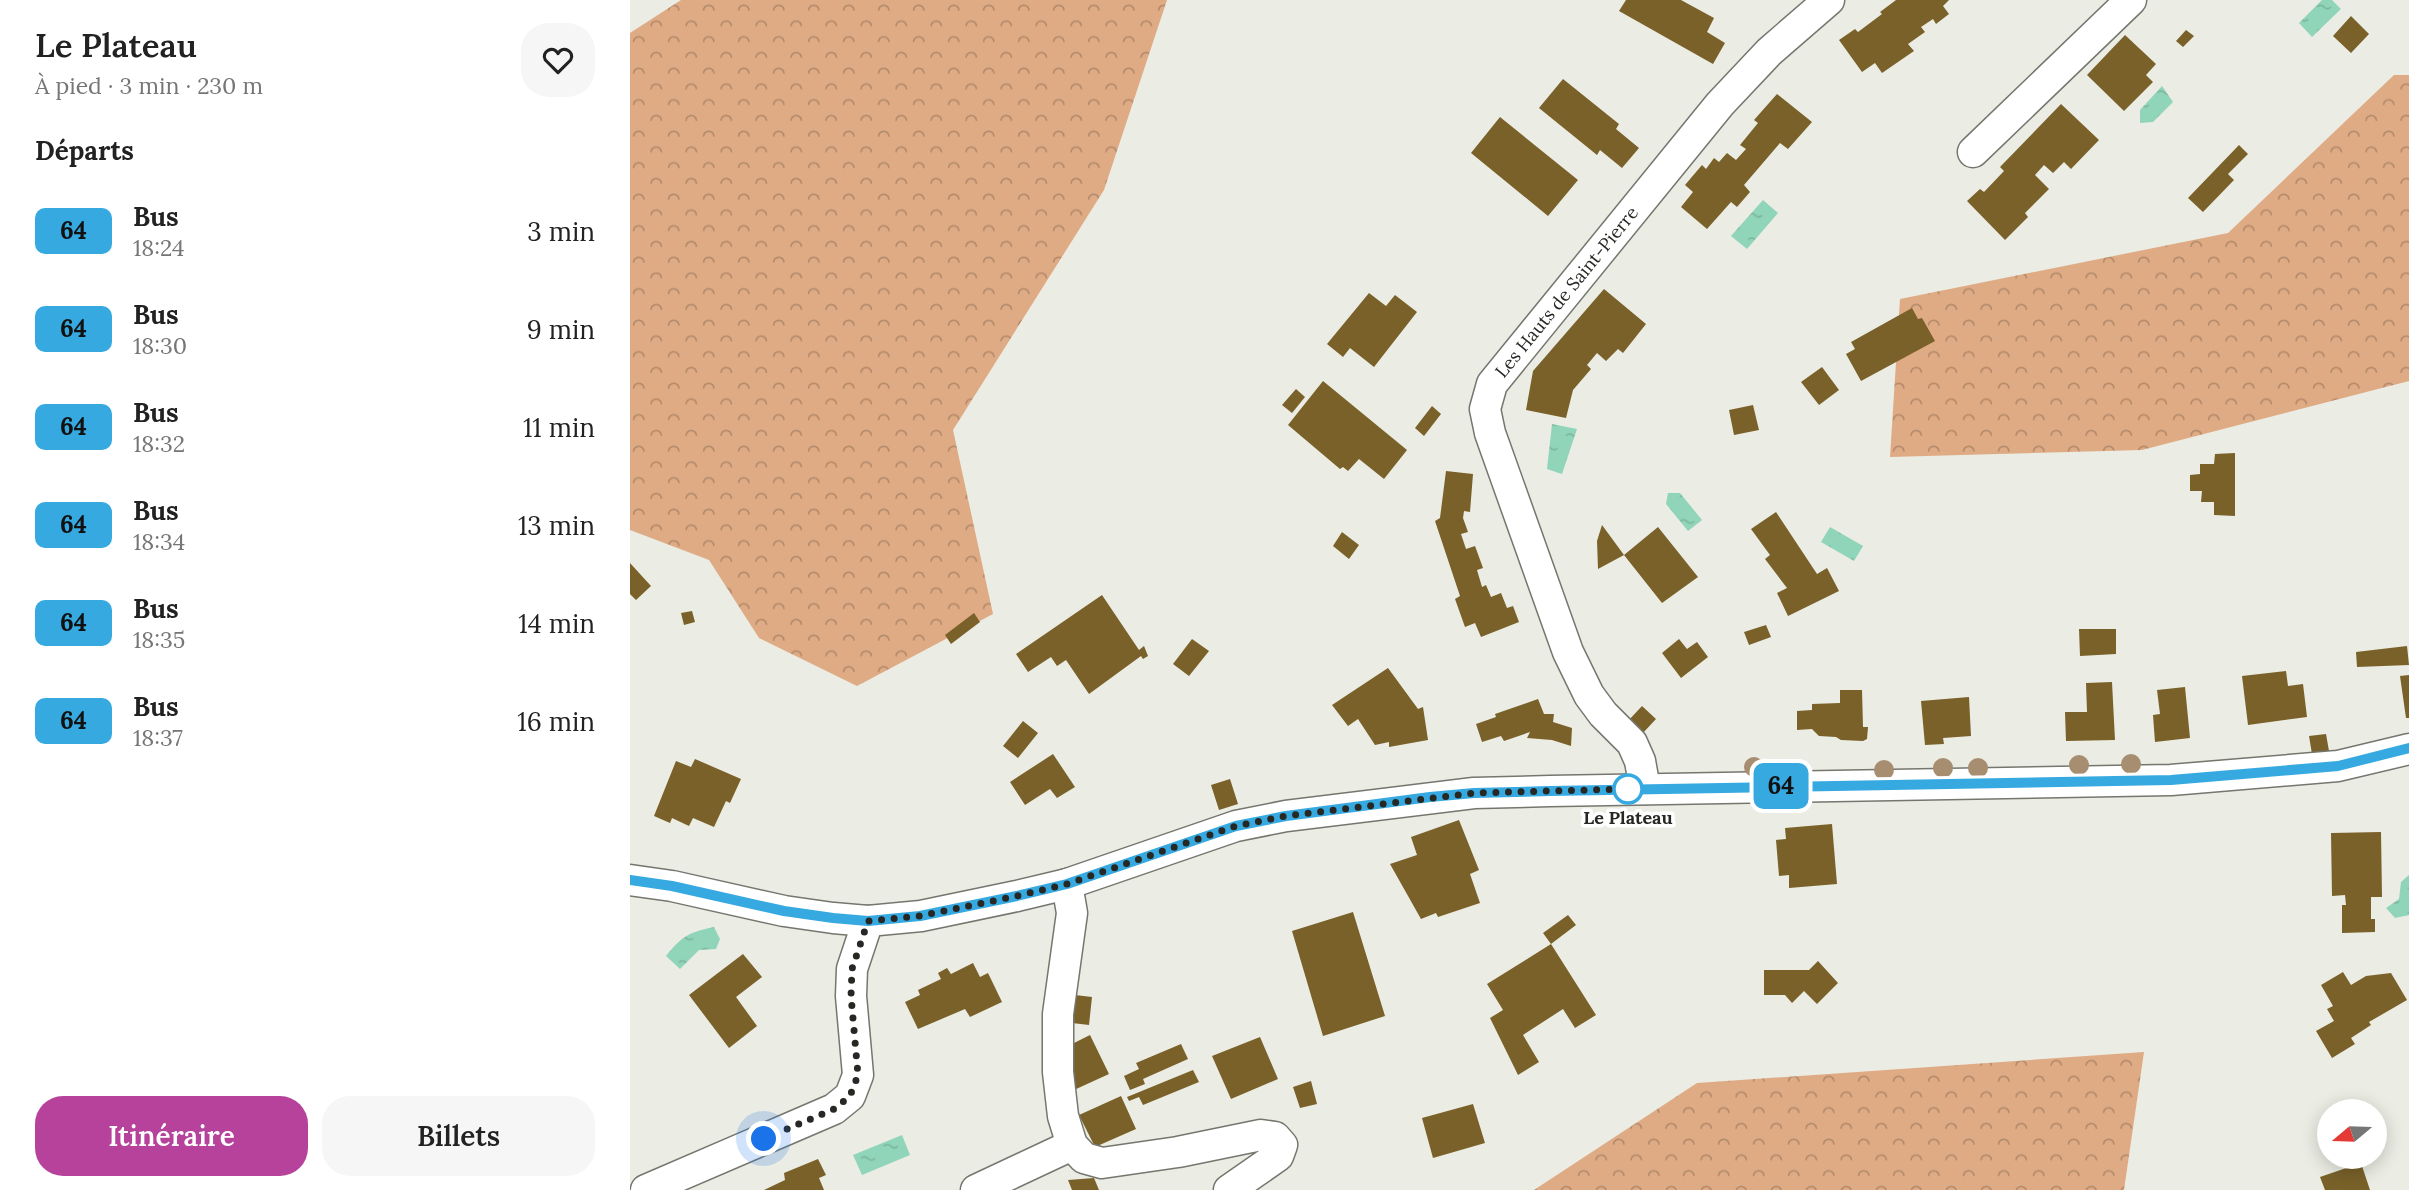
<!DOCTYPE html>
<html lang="fr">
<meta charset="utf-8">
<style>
body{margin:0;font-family:Lora,serif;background:#f6f6f6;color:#222;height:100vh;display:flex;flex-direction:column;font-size:26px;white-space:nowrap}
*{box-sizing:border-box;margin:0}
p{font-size:23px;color:#767676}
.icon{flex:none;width:38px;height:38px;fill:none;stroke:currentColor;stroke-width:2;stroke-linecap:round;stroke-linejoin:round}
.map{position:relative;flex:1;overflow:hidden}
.panel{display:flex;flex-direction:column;background:#fff;width:630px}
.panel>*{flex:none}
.badge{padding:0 14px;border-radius:10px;font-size:24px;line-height:46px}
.needle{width:46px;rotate:251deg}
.controls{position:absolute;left:1687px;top:1099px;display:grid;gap:14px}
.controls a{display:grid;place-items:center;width:70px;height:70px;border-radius:50%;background:#fff;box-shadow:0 4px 18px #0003;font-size:35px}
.you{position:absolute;width:35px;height:35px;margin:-18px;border:5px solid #fff;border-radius:50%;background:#1a73e8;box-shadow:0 0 0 10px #1a73e833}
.map>.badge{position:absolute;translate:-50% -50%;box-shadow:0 0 0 4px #fff}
h2{padding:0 35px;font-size:26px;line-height:63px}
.round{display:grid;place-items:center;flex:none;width:74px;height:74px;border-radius:28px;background:#f6f6f6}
.headline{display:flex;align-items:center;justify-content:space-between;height:119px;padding:0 35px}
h1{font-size:33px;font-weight:600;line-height:52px}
.primary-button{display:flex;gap:14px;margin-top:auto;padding:14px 35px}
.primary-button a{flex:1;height:80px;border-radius:28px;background:#b6429b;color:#fff;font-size:28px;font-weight:600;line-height:80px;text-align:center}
.primary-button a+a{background:#f6f6f6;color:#222}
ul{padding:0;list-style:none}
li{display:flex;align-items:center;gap:21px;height:98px;padding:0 35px}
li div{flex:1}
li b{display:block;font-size:26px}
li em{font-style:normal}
li .badge{min-width:77px;font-weight:700;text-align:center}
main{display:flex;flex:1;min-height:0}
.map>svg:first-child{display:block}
</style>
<main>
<section class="panel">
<div class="headline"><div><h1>Le Plateau</h1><p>À pied · 3 min · 230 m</p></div><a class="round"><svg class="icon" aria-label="heart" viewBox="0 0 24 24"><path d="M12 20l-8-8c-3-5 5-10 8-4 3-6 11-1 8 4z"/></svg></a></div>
<h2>Départs</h2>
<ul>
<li><span class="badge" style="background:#36a9e1;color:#111">64</span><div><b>Bus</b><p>18:24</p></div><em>3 min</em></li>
<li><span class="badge" style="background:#36a9e1;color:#111">64</span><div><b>Bus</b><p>18:30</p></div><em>9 min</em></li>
<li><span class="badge" style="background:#36a9e1;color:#111">64</span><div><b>Bus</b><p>18:32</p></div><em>11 min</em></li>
<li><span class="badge" style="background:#36a9e1;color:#111">64</span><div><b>Bus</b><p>18:34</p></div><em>13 min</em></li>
<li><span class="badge" style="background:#36a9e1;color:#111">64</span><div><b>Bus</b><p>18:35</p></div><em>14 min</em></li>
<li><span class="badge" style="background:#36a9e1;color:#111">64</span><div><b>Bus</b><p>18:37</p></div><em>16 min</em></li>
</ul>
<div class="primary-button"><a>Itinéraire</a><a>Billets</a></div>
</section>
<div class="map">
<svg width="1779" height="1190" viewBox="0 0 1779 1190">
<defs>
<pattern id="forest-crowns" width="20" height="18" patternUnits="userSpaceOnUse" patternTransform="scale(1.75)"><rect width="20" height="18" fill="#dfab84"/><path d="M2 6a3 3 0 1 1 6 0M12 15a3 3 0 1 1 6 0" fill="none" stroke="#b58b6c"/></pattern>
<pattern id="water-ripples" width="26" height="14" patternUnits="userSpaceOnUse" patternTransform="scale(1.75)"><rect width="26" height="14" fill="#90d5b9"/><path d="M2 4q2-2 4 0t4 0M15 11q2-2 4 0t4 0" fill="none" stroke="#7cb79f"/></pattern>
</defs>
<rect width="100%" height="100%" fill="#ebece3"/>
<path fill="url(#forest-crowns)" d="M51,0H537L474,190L323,430L363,614L227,686L129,638L79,560L0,530V33Z
M1764,75H1779V381L1512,450L1260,457L1270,299L1598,233Z
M1514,1052L1494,1190H904L1067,1083Z"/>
<path fill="url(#water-ripples)" d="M1692,0H1702L1711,9L1682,37L1669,23Z
M1532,86L1543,102L1523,122L1510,123V110Z
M1133,200L1148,213L1117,249L1101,236Z
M922,424L947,429L932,474L917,469Z
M1038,493H1050L1072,520L1058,531L1036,504Z
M1200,527L1233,546L1224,561L1191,542Z
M1779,875V915L1765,918L1756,908L1769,899L1771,882Z
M84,927L90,939L86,949L69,950L50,969L36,956C53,935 58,933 84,927Z
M272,1135L280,1155L232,1175L223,1155Z"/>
<path fill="#796129" d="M996,0H1051L1084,18L1077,32L1095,43L1083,64L989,11Z
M1266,0H1319L1313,6L1319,14L1306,24L1303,19L1291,27L1295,32L1278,44L1284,51L1252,73L1245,63L1232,72L1209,40L1225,29L1228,32L1252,14L1250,12Z
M1721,16L1739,34L1721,53L1703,36Z
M1556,30L1564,36L1553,47L1546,41Z
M1495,35L1526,64L1516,75L1523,82L1494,111L1457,75Z
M933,79L989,124L986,129L1009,148L992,168L970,150L967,155L909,108Z
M1147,94L1182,122L1158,149L1150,143L1114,185L1120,192L1107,207L1101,202L1077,229L1051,207L1063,192L1055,185L1072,165L1076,169L1084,158L1089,162L1097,153L1106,160L1116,149L1110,145L1128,123L1124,120Z
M1431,104L1469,140L1441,169L1434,162L1423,173L1414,165L1405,175L1419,189L1395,213L1398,217L1375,240L1337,201L1350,189L1354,192L1374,171L1370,167Z
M870,117L948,180L918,216L841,153Z
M1609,145L1618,154L1598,174L1604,180L1573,212L1558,198Z
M974,289L1016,324L993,353L988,349L976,361L967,353L957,365L961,369L943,390L936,418L896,410L903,371Z
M739,293L756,306L765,295L787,312L744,367L720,348L713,357L697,344Z
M1282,308L1288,319L1292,318L1305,341L1231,381L1216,354L1225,349L1221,342Z
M1192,367L1209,390L1189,405L1171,382Z
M693,381L777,450L754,479L729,459L718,471L713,467L710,469L658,425Z
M666,389L675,397L662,413L652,405Z
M1123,405L1129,430L1104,435L1099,410Z
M802,406L811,414L794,436L785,428Z
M1605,453V516L1584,515V502H1571L1572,491H1560V475L1570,474V464H1584L1585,454Z
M816,471L843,474L840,512L834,511L833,518L838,532L831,534L836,549L845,546L853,568L847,570L852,587L856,585L861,597L871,593L877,608L883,606L889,622L851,637L845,623L835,627L825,599L830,596L805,521L810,518Z
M1146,512L1187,574L1197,568L1209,591L1158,616L1147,593L1157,588L1135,559L1140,555L1121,529Z
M972,525L994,555L968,569L967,541Z
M1028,527L1068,577L1032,603L994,555Z
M712,532L729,545L719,559L703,546Z
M0,563L21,586L6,600L0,594Z
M472,595L509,650L514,646L518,656L513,659L511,656L459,694L436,660L427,666L421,657L398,672L386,654Z
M62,611L65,622L54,625L51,613Z
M344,613L350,622L321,644L315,635Z
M1136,625L1141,637L1119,645L1114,632Z
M1449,629H1486V654L1450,656Z
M562,639L579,651L559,676L543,664Z
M1049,639L1057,649L1067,642L1078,657L1051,678L1032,653Z
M1777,646L1779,665L1727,667L1726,652Z
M758,668L788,709L793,707L798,740L759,747V742L745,745L728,719L718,726L702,705Z
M1656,671L1658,686L1673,684L1677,717L1618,725L1612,676Z
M1779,675V718H1776L1770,676Z
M1482,682L1485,740L1436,741L1435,712H1457L1456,683Z
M1555,687L1560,738L1525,742L1523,715L1530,714L1527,690Z
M1210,690H1232L1233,727H1238L1237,739L1233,741L1211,740L1206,737L1189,736L1182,729L1167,730V711L1182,710V704L1210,703Z
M1339,697L1341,736L1313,738L1314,744L1295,745L1291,701Z
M908,699L914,714H924L923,722L942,728L941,746L922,740L897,738L900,732L874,741L871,736L852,742L846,724L866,717L865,714Z
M1012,706L1026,719L1012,734L998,721Z
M393,721L408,733L388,758L373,746Z
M1696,734L1699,751L1682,754L1679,736Z
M423,754L445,787L427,798L420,789L395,805L380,782Z
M65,759L111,779L100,803L96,801L84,827L63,818L59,826L42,818L40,823L24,816L46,761L61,767Z
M600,779L608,804L589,810L581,785Z
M829,820L849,870L840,874L850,903L808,917L806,913L791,919L760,864L787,855L781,837Z
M1202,824L1207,884L1159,888V875L1149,876L1146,840L1156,839L1155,828Z
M1751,832L1752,897H1741V919H1745V932L1712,933V905H1716L1715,895L1702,896L1701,833Z
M723,912L755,1016L693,1036L662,931Z
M938,915L946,925L921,944L966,1015L945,1028L933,1009L893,1035L909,1062L888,1075L860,1018L873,1010L857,984L921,944L913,933Z
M113,954L132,977L106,997L127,1026L99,1048L59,995Z
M1188,961L1208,983L1187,1004L1174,991L1162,1003L1155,995H1134V970H1179Z
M343,963L350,977L358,973L372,1002L340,1017L335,1009L288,1029L275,1002L290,995L288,990L311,979L308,973L317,968L321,974Z
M1713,972L1721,985L1736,976L1761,973L1777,1000L1739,1022L1741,1025L1721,1038L1725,1044L1702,1058L1686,1031L1704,1021L1697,1009L1703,1006L1691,985Z
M445,995L462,997L459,1025L442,1023Z
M460,1035L479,1074L444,1090L442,1044Z
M630,1037L648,1079L601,1099L582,1056Z
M551,1044L558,1059L513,1079L515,1084L500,1090L494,1076L509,1069L506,1063Z
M563,1070L569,1082L513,1105L509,1097L499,1101L497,1097Z
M681,1081L687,1104L670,1108L663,1087Z
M491,1096L506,1129L465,1147L449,1115Z
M843,1104L855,1143L803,1158L792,1118Z
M188,1159L196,1175L189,1178L194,1190H134L155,1180L154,1173Z
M1731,1163L1740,1190H1695L1690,1177Z
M464,1178L469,1190H442L438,1180Z"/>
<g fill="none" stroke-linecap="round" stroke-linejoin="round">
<defs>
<g id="minor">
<path d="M1343,152L1501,0"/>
<path id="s1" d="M1015,789L1010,761L1002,743L973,714L959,695L938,652L860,433L855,409L862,384L1090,104L1139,52L1199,0"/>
<path d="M0,880L42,886L154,911L203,918L238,921L291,916L387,896L437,884L606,826L656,816L844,793L920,791L1541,780L1708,766L1779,749"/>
<path d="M437,884L442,913L428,1014V1072L433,1116L442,1145L454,1158L472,1163L548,1152L631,1135L645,1137L652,1145L648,1156L599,1190"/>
<path d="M16,1190L204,1109L220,1096L228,1075L221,996L222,969L238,921"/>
<path d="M346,1190L442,1145"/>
</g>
</defs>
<use href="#minor" stroke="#75766e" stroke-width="33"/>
<use href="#minor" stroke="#fff" stroke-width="30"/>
</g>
<g fill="#a88e71">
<circle cx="1501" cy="764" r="10"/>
<circle cx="1449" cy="765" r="10"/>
<circle cx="1124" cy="767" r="10"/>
<circle cx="1313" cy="768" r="10"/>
<circle cx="1348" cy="768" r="10"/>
<circle cx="1162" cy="769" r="10"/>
<circle cx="1254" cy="770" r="10"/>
</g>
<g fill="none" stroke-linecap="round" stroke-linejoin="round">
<defs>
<path id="line" d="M0,880L42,886L154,911L203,918L238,921L290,916L387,896L437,884L606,826L656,816L800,797L844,793L920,791L1541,780L1708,766L1779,748"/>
</defs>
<use href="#line" stroke="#fff" stroke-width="16"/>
<use href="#line" stroke="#36a9e1" stroke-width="10"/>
<path stroke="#272724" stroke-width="7" stroke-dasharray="0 12.6" d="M134,1139L204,1109L220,1096L228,1075L221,996L222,969L238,921L290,916L387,896L437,884L606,826L656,816L844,793L998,789"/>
</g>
<circle fill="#fff" stroke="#36a9e1" stroke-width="3.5" cx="998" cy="789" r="14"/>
<g text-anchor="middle" stroke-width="7" stroke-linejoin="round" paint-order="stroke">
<g font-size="18" fill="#272724" stroke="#fff">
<text dy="6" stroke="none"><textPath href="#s1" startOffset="562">Les Hauts de Saint-Pierre</textPath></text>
</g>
<g font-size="18" font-weight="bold" fill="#272724" stroke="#fff">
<text x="998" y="824">Le Plateau</text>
</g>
</g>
</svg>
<div class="controls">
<a><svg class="needle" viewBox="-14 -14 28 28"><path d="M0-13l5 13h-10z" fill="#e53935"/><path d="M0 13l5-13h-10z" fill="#767676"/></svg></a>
</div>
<div class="you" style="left:134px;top:1139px"></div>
<b class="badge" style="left:1151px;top:786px;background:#36a9e1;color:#111">64</b>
</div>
</main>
